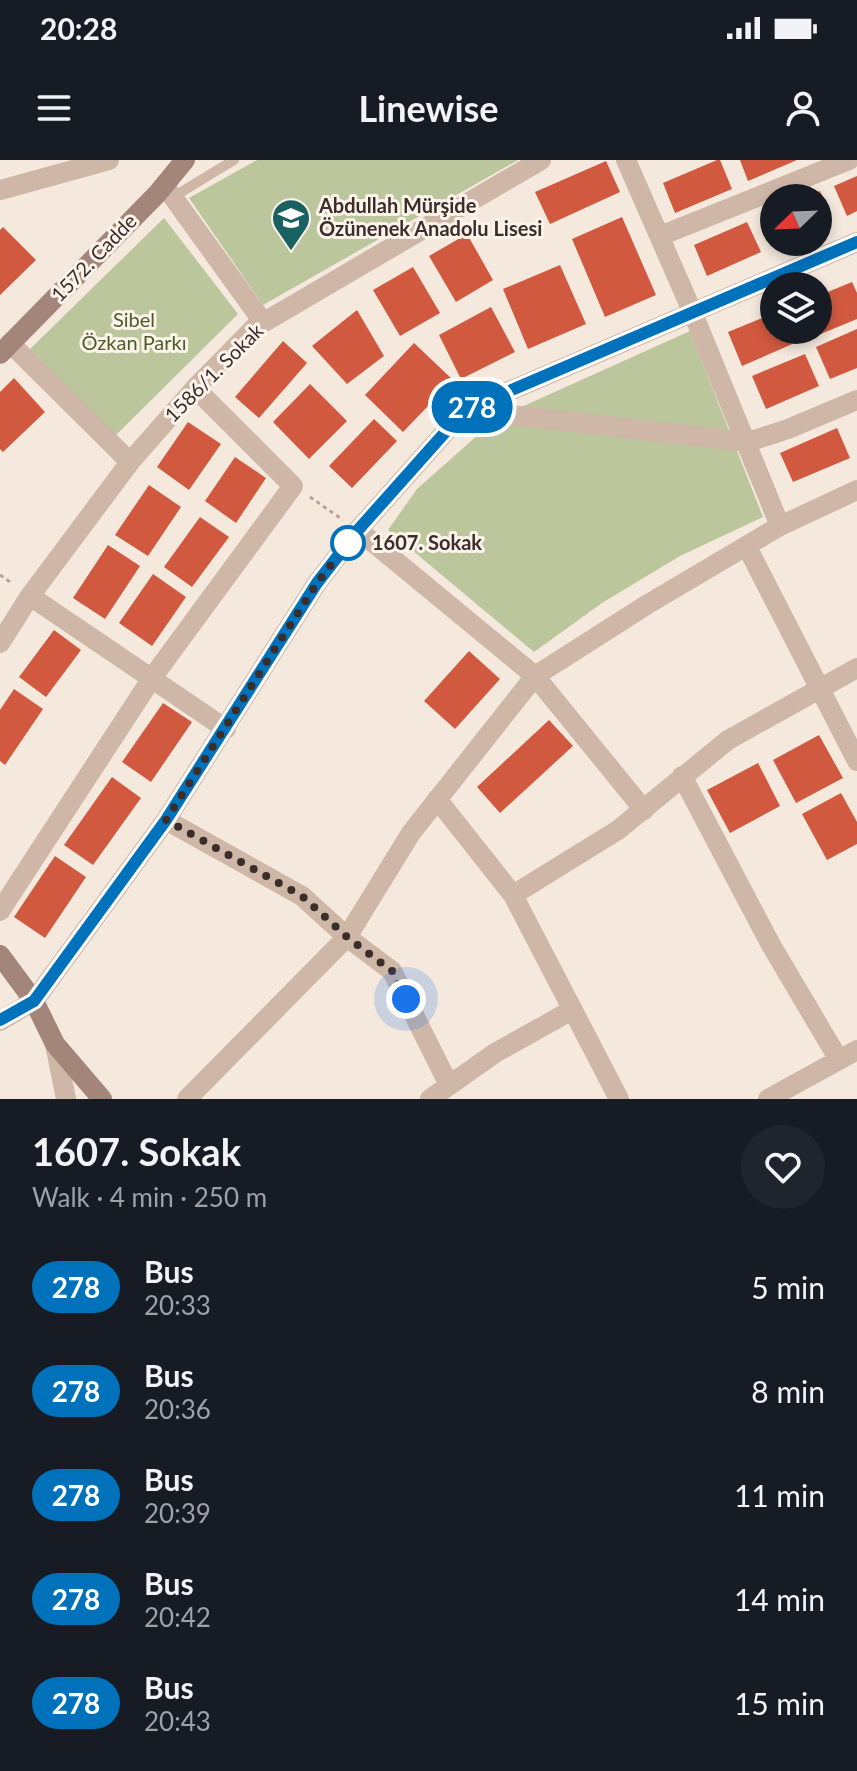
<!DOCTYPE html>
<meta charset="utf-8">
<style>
body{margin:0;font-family:Lato,sans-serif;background:#20242c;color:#f1f3f6;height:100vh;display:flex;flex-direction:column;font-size:30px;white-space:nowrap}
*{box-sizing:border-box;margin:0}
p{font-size:26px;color:#9ea1a6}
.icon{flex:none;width:44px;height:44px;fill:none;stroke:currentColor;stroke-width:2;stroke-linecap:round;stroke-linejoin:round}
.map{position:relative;height:939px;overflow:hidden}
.drawer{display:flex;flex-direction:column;background:#171b24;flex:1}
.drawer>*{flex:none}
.badge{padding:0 16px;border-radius:26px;font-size:28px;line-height:52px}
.needle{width:52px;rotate:247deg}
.tools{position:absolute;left:760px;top:24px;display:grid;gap:16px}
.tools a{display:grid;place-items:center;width:72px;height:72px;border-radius:50%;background:#171b24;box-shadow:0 4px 12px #0003;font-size:40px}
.you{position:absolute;width:40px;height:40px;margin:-20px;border:6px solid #fff;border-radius:50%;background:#1a73e8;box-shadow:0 0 0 12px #1a73e833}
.map>.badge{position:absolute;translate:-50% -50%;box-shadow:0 0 0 4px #fff}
.round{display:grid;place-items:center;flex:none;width:84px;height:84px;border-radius:42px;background:#20242c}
.headline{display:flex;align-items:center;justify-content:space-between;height:136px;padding:0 32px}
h1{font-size:38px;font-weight:700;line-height:60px}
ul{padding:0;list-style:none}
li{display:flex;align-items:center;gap:24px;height:104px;padding:0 32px}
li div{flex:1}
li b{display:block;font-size:30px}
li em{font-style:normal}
li .badge{min-width:88px;font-weight:700;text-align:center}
.status{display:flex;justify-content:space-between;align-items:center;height:56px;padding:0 40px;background:#171b24;direction:ltr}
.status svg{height:22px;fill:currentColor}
header{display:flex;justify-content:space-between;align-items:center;height:104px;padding:0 32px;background:#171b24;font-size:36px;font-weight:700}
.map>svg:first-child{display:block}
</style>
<div class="status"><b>20:28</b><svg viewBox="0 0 49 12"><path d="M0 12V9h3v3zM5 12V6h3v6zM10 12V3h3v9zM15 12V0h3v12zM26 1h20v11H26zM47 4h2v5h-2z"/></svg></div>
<header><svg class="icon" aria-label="menu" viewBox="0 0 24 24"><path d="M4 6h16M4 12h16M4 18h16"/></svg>Linewise<svg class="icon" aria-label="person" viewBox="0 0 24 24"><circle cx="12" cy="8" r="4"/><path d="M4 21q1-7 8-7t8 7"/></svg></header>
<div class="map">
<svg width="857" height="939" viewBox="0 0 857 939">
<rect width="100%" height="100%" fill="#f5e9de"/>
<path fill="#bbc69c" d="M257,0H518L263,145L189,38Z
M164,58L238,154L115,276L30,189Z
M690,171L763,357L680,396L602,443L534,492L388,370L417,329L497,258Z"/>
<path fill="#d15940" d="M717,0H720L732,29L675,53L663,23Z
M740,0H797L748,21Z
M606,1L620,32L550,64L535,32Z
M857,16V51L847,56L834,26Z
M820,31L832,62L818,67V38H803Z
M622,57L656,135L605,157L572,79Z
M747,62L761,92L707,116L694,85Z
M3,67L36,100L0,135V70Z
M467,74L493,120L456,142L429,96Z
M560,105L586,164L528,189L503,129Z
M413,107L440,153L400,176L373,130Z
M852,122L857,133V159L811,178L808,170H818V136Z
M491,147L515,192L461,219L439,175Z
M357,150L384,196L347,224L312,186Z
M774,153V170H792L797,182L742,206L728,172Z
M857,169V208L830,219L816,187Z
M283,181L307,203L259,258L235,237Z
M414,183L453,220L403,272L365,235Z
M805,194L819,226L766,249L752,216Z
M14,218L45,252L3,292L0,289V232Z
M310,224L347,261L309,299L273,262Z
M374,259L397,281L352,328L329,306Z
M188,262L221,284L189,330L157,307Z
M837,268L850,298L793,322L780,293Z
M235,297L266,318L236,363L205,341Z
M149,325L181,347L148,396L115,375Z
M200,357L229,377L192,427L164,407Z
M108,385L140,406L105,459L73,438Z
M153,414L186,437L152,486L119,463Z
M54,470L81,490L46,537L19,517Z
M469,491L500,519L455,569L424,541Z
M14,529L43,549L5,605L0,601V550Z
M163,543L192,562L151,622L122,602Z
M549,560L573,586L500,653L477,627Z
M819,575L843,618L796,643L773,600Z
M758,603L780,646L730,673L707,630Z
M112,617L141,638L93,705L64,685Z
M841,633L857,662V684L827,700L802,654Z
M55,696L86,717L45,778L14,757Z"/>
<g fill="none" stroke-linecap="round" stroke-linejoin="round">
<path stroke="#bba192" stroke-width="3" stroke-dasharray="4 4" stroke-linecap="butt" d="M310,337L343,360
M0,415L13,424"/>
<path stroke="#cfb7a8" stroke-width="10" d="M173,37L234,0"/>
<path stroke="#cfb7a8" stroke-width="20" d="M626,0L692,151L780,366
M165,26L263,162
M0,30L109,0
M660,76L849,0
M10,183L130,302
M467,250L748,282L788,269L857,240
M358,370L535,516L644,650
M747,387L857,601
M30,436L226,569
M0,483L30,436L130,302L195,228L254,168L541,0
M682,616L771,785L839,900
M437,639L513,735L619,939
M166,660L302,736L347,777L392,811L449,925
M513,735L618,670L728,580L857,508
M0,751L152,518L293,326L195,228
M0,861L34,841L166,660L317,423L358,370L465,250L857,82
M55,884L66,939
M187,939L347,777L411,673L535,516L648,444L780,366L857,330
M430,939L495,893L572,850
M768,939L857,890"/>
<path stroke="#a38579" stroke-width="20" d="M0,194L157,34L185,0
M0,795L34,841L55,884L102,939"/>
</g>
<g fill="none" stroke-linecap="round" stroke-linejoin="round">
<defs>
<path id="line" d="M0,860L34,841L166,660L317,423L358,370L465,250L857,82"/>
</defs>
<use href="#line" stroke="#fff" stroke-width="18"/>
<use href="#line" stroke="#0072bc" stroke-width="12"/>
<path stroke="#3b2d29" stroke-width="8" stroke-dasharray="0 14.4" d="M348,383L317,423L166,660L302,736L347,777L392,811L406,839"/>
</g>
<defs>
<symbol id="school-pin" viewBox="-11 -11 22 30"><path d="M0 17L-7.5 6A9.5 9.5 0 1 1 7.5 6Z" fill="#1a6161" stroke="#fcf3eb"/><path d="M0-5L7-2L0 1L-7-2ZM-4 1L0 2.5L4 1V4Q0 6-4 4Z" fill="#fff"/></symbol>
</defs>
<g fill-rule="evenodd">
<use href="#school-pin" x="269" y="36" width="44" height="60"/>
</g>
<circle fill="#fff" stroke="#0072bc" stroke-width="4" cx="348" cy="383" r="16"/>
<g text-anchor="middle" stroke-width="6" stroke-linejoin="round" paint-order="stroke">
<g font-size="20" font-weight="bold" fill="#3b2d29" stroke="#fcf3eb" text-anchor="start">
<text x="319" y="53">Abdullah Mürşide<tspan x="319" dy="23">Özünenek Anadolu Lisesi</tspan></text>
</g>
<g font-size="20" fill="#3b2d29" stroke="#fcf3eb">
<text transform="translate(94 98) rotate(-46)" y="7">1572. Cadde</text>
<text transform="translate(214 213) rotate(-45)" y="7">1586/1. Sokak</text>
</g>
<g font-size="20" fill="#4d5c2a" stroke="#fcf3eb">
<text x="134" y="167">Sibel<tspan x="134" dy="23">Özkan Parkı</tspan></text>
</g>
<g font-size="20" font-weight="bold" fill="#3b2d29" stroke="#fcf3eb" text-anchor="start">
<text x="372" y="390">1607. Sokak</text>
</g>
</g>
</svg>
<div class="tools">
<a><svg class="needle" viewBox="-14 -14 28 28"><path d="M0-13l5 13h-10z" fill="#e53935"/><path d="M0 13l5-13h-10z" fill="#9ea1a6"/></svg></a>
<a><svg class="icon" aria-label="layers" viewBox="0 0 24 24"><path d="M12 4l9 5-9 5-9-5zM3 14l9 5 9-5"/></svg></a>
</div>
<div class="you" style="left:406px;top:839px"></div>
<b class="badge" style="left:472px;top:247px;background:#0072bc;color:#fff">278</b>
</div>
<section class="drawer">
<div class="headline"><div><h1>1607. Sokak</h1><p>Walk · 4 min · 250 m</p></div><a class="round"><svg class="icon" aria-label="heart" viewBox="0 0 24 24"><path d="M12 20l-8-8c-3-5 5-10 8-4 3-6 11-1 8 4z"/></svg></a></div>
<ul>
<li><span class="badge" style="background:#0072bc;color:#fff">278</span><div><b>Bus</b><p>20:33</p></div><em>5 min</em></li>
<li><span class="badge" style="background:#0072bc;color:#fff">278</span><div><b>Bus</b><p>20:36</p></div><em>8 min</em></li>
<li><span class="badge" style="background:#0072bc;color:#fff">278</span><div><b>Bus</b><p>20:39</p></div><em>11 min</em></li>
<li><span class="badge" style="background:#0072bc;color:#fff">278</span><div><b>Bus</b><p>20:42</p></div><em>14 min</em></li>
<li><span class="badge" style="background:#0072bc;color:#fff">278</span><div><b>Bus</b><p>20:43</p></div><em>15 min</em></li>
</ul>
</section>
